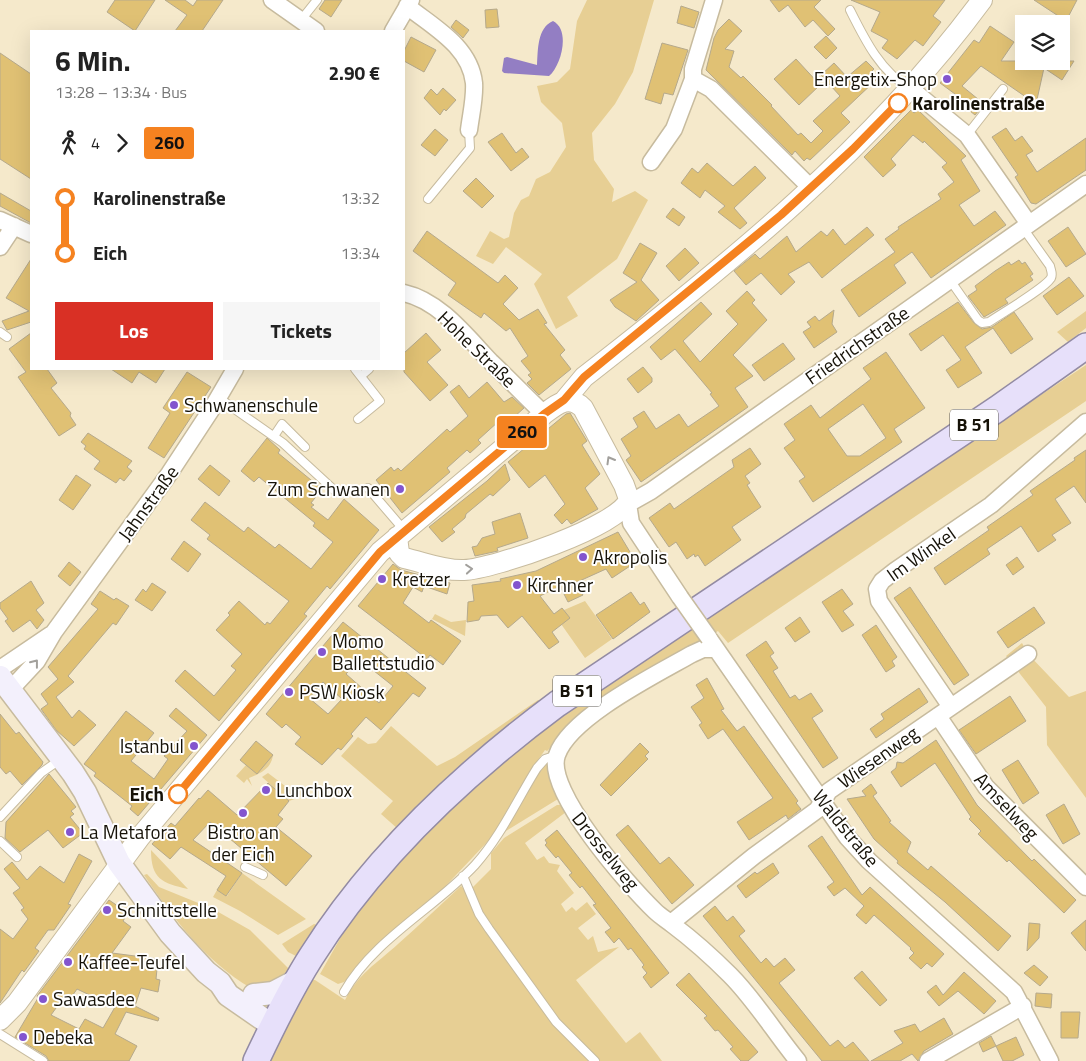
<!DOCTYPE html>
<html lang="de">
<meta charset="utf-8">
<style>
body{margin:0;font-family:"Titillium Web",sans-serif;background:#f6f6f6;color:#222;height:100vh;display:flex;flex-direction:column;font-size:19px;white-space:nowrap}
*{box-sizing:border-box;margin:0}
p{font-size:16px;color:#767676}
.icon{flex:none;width:28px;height:28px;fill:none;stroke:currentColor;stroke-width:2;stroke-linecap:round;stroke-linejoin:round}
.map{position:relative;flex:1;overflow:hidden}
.drawer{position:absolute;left:30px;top:30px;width:375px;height:340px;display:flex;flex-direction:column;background:#fff;border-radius:0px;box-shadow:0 5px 20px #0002}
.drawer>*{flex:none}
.badge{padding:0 10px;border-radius:4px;font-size:18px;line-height:32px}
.tools{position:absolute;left:1015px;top:15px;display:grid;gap:10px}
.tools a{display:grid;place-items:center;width:55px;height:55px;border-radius:0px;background:#fff;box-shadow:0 5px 20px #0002;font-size:25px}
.map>.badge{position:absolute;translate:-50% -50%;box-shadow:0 0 0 2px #fff}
.legs{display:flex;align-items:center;gap:8px;height:55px;padding:0 25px;font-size:16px}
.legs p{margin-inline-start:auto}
.head{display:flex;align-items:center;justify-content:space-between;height:85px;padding:0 25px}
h1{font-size:28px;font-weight:700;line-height:38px}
.cta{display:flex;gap:10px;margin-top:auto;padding:10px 25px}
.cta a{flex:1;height:58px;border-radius:0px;background:#d93025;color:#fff;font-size:20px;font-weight:700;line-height:58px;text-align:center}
.cta a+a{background:#f6f6f6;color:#222}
ul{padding:0 25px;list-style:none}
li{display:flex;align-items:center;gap:18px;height:55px;font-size:19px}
li i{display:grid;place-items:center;width:8px;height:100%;margin:0 6px;background:currentColor}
li i::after{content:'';width:12px;height:12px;margin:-6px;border:4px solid;border-radius:50%;background:#fff}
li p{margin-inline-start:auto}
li:first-child i{background:linear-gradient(#0000 50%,currentColor 0)}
li:last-child i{background:linear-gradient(currentColor 50%,#0000 0)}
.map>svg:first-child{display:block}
</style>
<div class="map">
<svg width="1086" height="1061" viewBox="0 0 1086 1061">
<rect width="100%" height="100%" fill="#f5e9cb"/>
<path fill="#e7cf94" d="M587,0H654L633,72L615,104L592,133L594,160L614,189L612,202L635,191L648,200L617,259L567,297L578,316L556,329L534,284L542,274L506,247L493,264L476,256L490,231L504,239L509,237L514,213L521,200L529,196L536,179L550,172L566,147L562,123L541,102L537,86L557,82L570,69L577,21Z
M1086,311V328L1068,342L1057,332Z
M1086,365V401L728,643L718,631L606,698L547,751L545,750L529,773L491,838L439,893L344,982L338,984L320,974L346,928L375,888L427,829L543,726Z
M585,601L612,639L585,658L554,614L562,623L564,610Z
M435,614L451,622L466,620L465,636L432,619Z
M1022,643L1028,654L1069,697L1086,691V798L1047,745L1046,707L1006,656Z
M538,700L541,702L398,829L381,814L393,801L341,756L358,737L368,744L376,743L391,726L437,766L455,757Z
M273,755C271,769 261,773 249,778L252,786L247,779L244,783L236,776L246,765Z
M549,761L558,799L506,831L523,795L545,762Z
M268,773L293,792L304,790L305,792L303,796L289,801L262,777Z
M557,805H560L566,812L525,843L537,860L544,856L549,863L560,865L557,871L574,893L561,904L566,912L572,907L576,911L587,902L596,914L578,928L588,940L593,936L598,952L619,947L576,980L626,1043L640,1032L662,1061H268L311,980H315L345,1000C359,973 376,964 398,944C420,925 440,905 461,886L464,889L473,887L491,869V853L504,838Z
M151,850L188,889C162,883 151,879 151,850Z
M242,873L306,919L278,935L240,911L213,897L217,890L227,896Z
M147,874L159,887L213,909L250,930L290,970L284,981L251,988C206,962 172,917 144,875Z
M314,924L317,925L296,956L288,952L282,944Z"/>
<path fill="#937ec3" d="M553,21C571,30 561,66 549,76L504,73L502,71L504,58L507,57L537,65C538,50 537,28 553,21Z"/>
<path fill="#e0c174" stroke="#b5a98c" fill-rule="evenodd" d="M115,0H155L135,31L107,12Z
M165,0H185L193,6L197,0H223L202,31H175L187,15Z
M325,0H342L331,17L319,9Z
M770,0H821L814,7L835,29L828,36L813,20L805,27L788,5L779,12Z
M851,0H945L933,16L941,22L923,46L915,40L897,59L882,48L888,40L871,31L880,12Z
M1034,0H1077L1066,21Z
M681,6L699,12L694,28L677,23Z
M497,9L499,27L486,28L485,10Z
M729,19L742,31L725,49L734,51L729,67L741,78L743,76L772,105L771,106L798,135L801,133L811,143L823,131L813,121L840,96L821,75L834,63L847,77L866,61L874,69L870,73L876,80L841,113L850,122L810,160L807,158L804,161L795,151L792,155L706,70L714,38L718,30Z
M456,20L469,30L463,38L451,27Z
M990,26L1014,42L1001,61H1074L1062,80L1044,68L1036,104L981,66L962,86L984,104L975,115L960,103L958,107L950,101L955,94L940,83L974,40L979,43Z
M826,36L837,48L826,59L814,47Z
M411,37L436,50L424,72L404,61V51Z
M662,43L688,50L673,95L664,93L661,104L645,99Z
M0,53L31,74V179L0,159Z
M796,59L820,85L799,105L774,79Z
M443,88L456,100L446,111L444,109L440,115L424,98L431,89L437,95Z
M911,110L914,113L918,110L966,156L961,160L980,191L959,205L974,226L995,211L1006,225L931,278L912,252L894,265L906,283L859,317L841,290L895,252L885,239L899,229L898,227L941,199L938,194L954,182L942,167L947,163L924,141L923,143L913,135L891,159L896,165L883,177L864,157Z
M1006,128L1015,141L1022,136L1033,151L1026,155L1037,172L1086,138V170L1036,204L1031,203L1015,177L1018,175L992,137Z
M435,129L448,140L435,156L421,145Z
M502,133L516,153L522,148L529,157L511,171L488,142Z
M707,163L733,186L755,166L766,178L734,208L747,223L740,229L718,212L725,206L705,190L700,198L681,183L692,168L698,173Z
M476,178L494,196L482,208L463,191Z
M0,193L31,211V223L0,206Z
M673,208L685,217L679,226L666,217Z
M867,227L874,235L822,278L809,262L788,274L795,282L781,295L761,273L746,285L734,271L755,254L760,259L787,236L796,252L821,231L827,236L833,229L845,245Z
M1068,227L1086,254L1066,267L1048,241Z
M427,231L498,283L505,275L518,288L503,304L519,320L538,309L547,323L544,324L565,350L560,355L571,369L539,395L527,383L532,379L528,375L531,373L521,361L528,356L510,328L506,331L484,313L481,318L448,295L456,283L413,251Z
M640,243L657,253L641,280L659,300L636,321L615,307L610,300L637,282L623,273Z
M685,248L699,263L679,281L666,266Z
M31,259V322L7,330L2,321L29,311L6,298Z
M1019,260L1022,264L1025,262L1033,274L1030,276L1033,280L1005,299L1008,303L984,317L968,296L977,290L975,286L995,271L1009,262L1011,265Z
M1069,277L1084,296L1057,315L1043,296Z
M747,291L755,300L752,303L767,320L733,355L753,376L735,388L748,407L641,482L626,460L631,456L621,439L638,427L633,418L644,411L656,429L679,414L688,427L719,406L710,394L712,393L675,349L661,360L650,347L701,302L712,314L683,341L700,362L738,324L726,311Z
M958,302L974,323L982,329L992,327L1014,312L1033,339L1011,354L993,328L965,347L982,373L958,388L946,370L961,360L943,335L921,351L909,334Z
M834,310L832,324L837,332L814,348L803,332L811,327L807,322L815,316L819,321Z
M31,333V369H47L57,383L51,388L71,413L70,416L76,425L59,436L18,377L26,372L9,349Z
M426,333L441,350L427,362L448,385L430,401L404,372V353Z
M783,343L795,359L764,381L752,365Z
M886,352L925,408L894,429L902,442L813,502L799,481L805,477L784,448L795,440L784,424L811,405L820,418L871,379L863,368ZM863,404L886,438L860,456H847L828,429Z
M643,367L652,378V382L638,393L627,379Z
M111,369H165L156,383L139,372L132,383Z
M187,372L211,387L164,458L148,448L170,413L163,408Z
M487,382L504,402L512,397L524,408L503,427L499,421L478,440L481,443L470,453L467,450L447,468L450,472L402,513L376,480L391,467L394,471L398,468L401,471L447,429L450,432L468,416L450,392L459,385L469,398Z
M570,413L587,441L582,445L600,474L585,488L598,509L571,524L567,519L562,524L554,515L565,504L545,475L529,488L508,462L566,414Z
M88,433L132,461L127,467L132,471L124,481L120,478L116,483L94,469L100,461L84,449L86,446L81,442Z
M267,438L280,450L278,453L322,489L311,503L314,505L311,507L328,520L344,499L379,530L330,589L327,586L304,614L307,616L219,721L175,681L185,670L214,696L236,670L231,666L242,654L216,630L230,615L228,613L239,601L265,625L267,622L270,624L289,601L207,539L210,535L191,520L205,502L244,532L248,527L275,548L279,544L311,569L333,542L313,526L315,523L259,477L254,482L241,471Z
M750,448L761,464L745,476L750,483L747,485L761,507L732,527L741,540L705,566L698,555L695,557L694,554L687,559L676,542L669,547L649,518L670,503L674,509L734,467L732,460Z
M1086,450V503L1074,486L1055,499L1071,523L1052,535L1056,540L1038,552L1021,526L987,549L990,554L945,585L934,568L989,530L987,527L1033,495L1030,491L1075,460L1074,458Z
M505,464L510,480L493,496L490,494L466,514L465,518L452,529L455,532L442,542L429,527L487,481Z
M210,465L230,481L219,496L198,479Z
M76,475L91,485L73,510L59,500Z
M520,513L528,538L497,548L498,551L475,556L472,547L477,546L482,538L495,534L492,522Z
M618,532L636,562L612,578L606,569L575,583L583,595L568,602L560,586L540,596L554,614L562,608L570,618L552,632L559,642L549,649L522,616L508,628L497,615L481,616L479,620L467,622L468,602L474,601L472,585L501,581L500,579L536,571Z
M184,541L201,554L188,572L171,559Z
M1017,557L1024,567L1013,575L1006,565Z
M69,562L81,572L70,586L58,576Z
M393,564L401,570L450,583L447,594L424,586L422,592L413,587L403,603L429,623L431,620L461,641L443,665L430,655L427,659L358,606Z
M31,581L44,603L36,610L44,620L37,629L30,620L13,632L5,621L8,619L0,608V603Z
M152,583L166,592L152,611L135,600L143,589L146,592Z
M910,587L969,675L954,685L894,598Z
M842,589L853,604L843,611L854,625L842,632L822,602Z
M100,591L114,600L116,598L129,606L116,625L113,623L68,676L74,682L56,697L72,718L79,710L96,725L74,746L56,730L41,709L48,704L41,694L58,679L48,667L98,609L91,604Z
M631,592L640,605L644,602L650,612L613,639L596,615Z
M1034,607L1045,623L1008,648L997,632Z
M800,617L810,632L795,642L785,628Z
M343,622L426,688L419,697L413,693L381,730L366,717L351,734L353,736L341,750L338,748L322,765L295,744L301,737L286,724L282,728L266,714ZM359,659L393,686L379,703L346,674ZM323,682L342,699L328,714L309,698Z
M876,625L897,657L892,661L895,666L886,672L862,635Z
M766,641L774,653L770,656L778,668L773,671L790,698L795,695L799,700L811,693L823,711L812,718L838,758L823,768L746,655Z
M707,678L724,709L721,710L737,731L744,726L798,801L796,803L801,809L788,819L786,815L749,840L737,822L773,798L723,729L708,739L699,725L702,723L691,707L704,698L696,685Z
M919,688L928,702L876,738L870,729L884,719L881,714Z
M1010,696L1026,721L976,754L959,730Z
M176,708L207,735L138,816L130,809L132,806L94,776L96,773L84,764L126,711L154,733L131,761L154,779L168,759L164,756L187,731L169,716Z
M0,714L16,734L19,732L43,762L42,765L22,785L10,771L6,774L0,767Z
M936,740L977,805L1032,861L1034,859L1076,900L1064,913L1009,860L1007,862L978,834L981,831L969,819L971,817L935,763L901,787L891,772L896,768L897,762L903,763Z
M256,741L273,755L257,774L240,760Z
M640,743L649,752L645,756L648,759L611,796L600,785Z
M1018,760L1039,793L1023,804L1002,770Z
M49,774L76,807L71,811L74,814L70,817L83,833L63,848L48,830L20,852L5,838L6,822Z
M268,783L289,801L278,815L283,819L276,827L312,856L286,886L210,822L193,840L242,873L226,896L217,890L226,876L181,847L170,859L152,844L171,823L175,826L199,798L200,799L208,790L237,815Z
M871,784L877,793L873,796L891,821L889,822L911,842L907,852L928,870L931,866L1011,936L998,951L945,902L897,863L898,861L874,839L847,799L866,796L862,791Z
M1064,804L1080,834L1063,844L1046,815Z
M628,825L660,864L669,857L694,885L672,904L616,835Z
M557,830L669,973L651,988L643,977L647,973L642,967L644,965L631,948L628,950L619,938L614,943L605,932L611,928L593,905L596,904L582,886L580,888L569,875L572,873L558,856L556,858L545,845L547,843L545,840Z
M822,836L862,895L870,887L944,954L932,967L927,963L921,969L909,958L914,953L910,949L911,948L874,915L866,924L856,915L864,906L845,888L834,896L827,887L834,882L808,846Z
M79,854L92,861L68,904L71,905L54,930H48L35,948L39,951L24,972L22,970L0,1003V929L13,939L28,919L21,910L24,908L13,893L20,888L4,869L12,862L27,880L40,866L64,883Z
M773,863L779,873L746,898L737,886L755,872L757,874Z
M109,900L128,913L123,921L131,927L112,953L158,959L156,979L160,980L158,992L141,988L135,1006L159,1018L158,1021L126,1012L115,1034L137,1046L129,1061H49L46,1056L15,1037L38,998L37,996ZM77,989L115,1007L103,1028L85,1019L79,1029L51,1015L64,997L70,999Z
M715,906L727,921L733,916L745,931L739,936L761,963L766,958L774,967L785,958L795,970L779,983L830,1046L838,1040L845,1048L853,1042L869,1061H822L703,916Z
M1086,920V951L1071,933Z
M1029,923L1040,924L1039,938L1027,951Z
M1034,965L1048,977L1040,986L1024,973Z
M862,971L887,1000L880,1006L854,978Z
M964,972L996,1001L984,1014L958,991L939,1006L927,992L936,985L943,995Z
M689,973L758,1052L748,1061H741L730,1049L733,1047L718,1030L715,1031L704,1018L707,1016L676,985Z
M1036,993L1052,994L1051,1008L1035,1006Z
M1061,1012H1080L1078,1038H1061Z
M944,1018L953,1034L924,1051L918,1061L912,1054L900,1061H871L903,1043L894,1031L915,1024L920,1032Z
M991,1036L996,1046L983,1052L979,1043Z
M1016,1037L1024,1055L1012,1061H1003L996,1046Z"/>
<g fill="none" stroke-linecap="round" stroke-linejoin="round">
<defs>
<path id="service" d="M850,10C864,38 881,73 910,88
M301,20L317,0
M967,135L1003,89
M428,199L470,148L469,130
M950,280L978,320L982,323L989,322C1002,313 1044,289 1051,278C1053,274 1051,271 1050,266L1023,228
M0,332L7,337
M355,369L380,401L358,419
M361,376L369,369
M219,398L283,443L334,490
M274,436L282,424L305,447
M368,488L404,530
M0,817L41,773L61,759
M0,841L17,857
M245,867L263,875
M463,876L479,914L489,929L556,1022L595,1061
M344,992C373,940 435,908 475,865C501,836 517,800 537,768L545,759L557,755
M0,1034L43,1061"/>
<path id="minor" d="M272,0L316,31
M714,0L693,69V79L711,89L811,188
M407,6C433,27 470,46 474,83C475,98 471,114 469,130
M393,31L411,0
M911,89L967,135L1029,224
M651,162L674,129L693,79
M0,220L31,234
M0,247L14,226
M404,293C440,301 467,337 491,362C509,379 526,397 544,414
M680,597L631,523L628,504L651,491L1086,184
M710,640L847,837L869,861L1014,992L1050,1061
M716,649H703L692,654C657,674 570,717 557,755C544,790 629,886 655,911C660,916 667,920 673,925C693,940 712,957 730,975C755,1000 775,1033 798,1061
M0,669L50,635
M10,690L37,661L54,632L169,474L211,410L235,369
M951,707L1028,654
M938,716L986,787L1086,887
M671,923L754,856L817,810L829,791L951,707L879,601L877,589L882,581L896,570L991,505L1086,422
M928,1061L1023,1006"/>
<path id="tertiary" d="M564,401L584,377C728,265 873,148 982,0
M0,1020L17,1003L140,837L380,552L544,414C557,404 569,394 583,408L624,485L629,499C622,526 492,569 464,570C444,571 423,562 404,558L399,553L397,537"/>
<path id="secondary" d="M0,677L73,773L85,792L119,863L170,933L206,972L220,983L228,995L273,1026
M254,995L273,993L296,981"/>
<path id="primary" d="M256,1061C273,1025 290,990 311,957C374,857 463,774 557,704L997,409L1086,346"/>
</defs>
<use href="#service" stroke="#c7bb9e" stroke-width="10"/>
<use href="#minor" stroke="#c7bb9e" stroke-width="19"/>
<use href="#tertiary" stroke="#c7bb9e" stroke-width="22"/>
<use href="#secondary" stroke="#c7bb9e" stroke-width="25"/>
<use href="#primary" stroke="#938ba3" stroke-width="28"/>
<use href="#service" stroke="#fff" stroke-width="8"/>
<use href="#minor" stroke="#fff" stroke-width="16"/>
<use href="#tertiary" stroke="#fff" stroke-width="20"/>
<use href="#secondary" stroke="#f3f0fc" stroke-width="22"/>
<use href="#primary" stroke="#e7e0fa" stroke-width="25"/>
<defs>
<path id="minor-bridge" d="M680,597L709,638"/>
</defs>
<use href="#minor-bridge" stroke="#c7bb9e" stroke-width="19" stroke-linecap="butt"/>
<use href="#minor-bridge" stroke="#fff" stroke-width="16"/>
</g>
<defs><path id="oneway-chevron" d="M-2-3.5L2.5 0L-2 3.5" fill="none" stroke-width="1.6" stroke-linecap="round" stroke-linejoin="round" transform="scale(1.25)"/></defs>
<g stroke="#a2a09c">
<use href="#oneway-chevron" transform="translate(610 460) rotate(-120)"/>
<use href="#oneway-chevron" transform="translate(469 569) rotate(-5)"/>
<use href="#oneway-chevron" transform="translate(35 663) rotate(-52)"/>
</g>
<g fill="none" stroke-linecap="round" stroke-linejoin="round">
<defs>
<path id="line-1" d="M178,794L380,552L544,414L564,400L584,377L781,215L853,149L898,103"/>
</defs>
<use href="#line-1" stroke="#fff" stroke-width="11"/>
<use href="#line-1" stroke="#f58220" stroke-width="8"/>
</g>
<g fill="#8355ce" stroke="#fff" stroke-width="2">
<circle cx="947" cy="79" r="5"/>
<circle cx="174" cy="405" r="5"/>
<circle cx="400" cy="489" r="5"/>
<circle cx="583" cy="557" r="5"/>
<circle cx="382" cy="579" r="5"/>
<circle cx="517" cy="585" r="5"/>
<circle cx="322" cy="652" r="5"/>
<circle cx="289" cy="692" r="5"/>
<circle cx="194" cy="746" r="5"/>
<circle cx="266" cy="790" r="5"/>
<circle cx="243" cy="813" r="5"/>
<circle cx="70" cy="832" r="5"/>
<circle cx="107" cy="910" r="5"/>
<circle cx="68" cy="962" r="5"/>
<circle cx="43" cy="999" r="5"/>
<circle cx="23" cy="1037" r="5"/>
</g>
<g fill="#fff" stroke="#f58220" stroke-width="2.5">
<circle cx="898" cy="103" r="9"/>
<circle cx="178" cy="794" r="9"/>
</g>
<g text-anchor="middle" stroke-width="4" stroke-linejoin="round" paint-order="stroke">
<g fill="#fff" stroke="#5c5952" stroke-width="1">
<rect x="950" y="409.5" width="48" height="31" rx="4"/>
<rect x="553" y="675.5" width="48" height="31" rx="4"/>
</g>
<g font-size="18" font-weight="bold" fill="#161208">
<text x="974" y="431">B 51</text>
<text x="577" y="697">B 51</text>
</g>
<g font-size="19" fill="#161208" stroke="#fff" text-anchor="start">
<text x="937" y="86" text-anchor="end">Energetix-Shop</text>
<text x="184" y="412">Schwanenschule</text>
<text x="390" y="496" text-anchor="end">Zum Schwanen</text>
<text x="593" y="564">Akropolis</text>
<text x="392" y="586">Kretzer</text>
<text x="527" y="592">Kirchner</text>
<text x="332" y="648">Momo<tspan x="332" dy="22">Ballettstudio</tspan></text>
<text x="299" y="699">PSW Kiosk</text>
<text x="184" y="753" text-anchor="end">Istanbul</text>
<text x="276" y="797">Lunchbox</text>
<text x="80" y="839">La Metafora</text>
<text x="243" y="839" text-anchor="middle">Bistro an<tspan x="243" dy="22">der Eich</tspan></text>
<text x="117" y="917">Schnittstelle</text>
<text x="78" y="969">Kaffee-Teufel</text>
<text x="53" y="1006">Sawasdee</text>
<text x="33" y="1044">Debeka</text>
</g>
<g font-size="19" font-weight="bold" fill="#161208" stroke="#fff" text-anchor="start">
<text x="912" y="110">Karolinenstraße</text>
<text x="164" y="801" text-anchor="end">Eich</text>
</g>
<g font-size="19" fill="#161208" stroke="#fff">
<text transform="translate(857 345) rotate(-35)" y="7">Friedrichstraße</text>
<text transform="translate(477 349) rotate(44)" y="7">Hohe Straße</text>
<text transform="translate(148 503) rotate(-54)" y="7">Jahnstraße</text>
<text transform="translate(921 554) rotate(-35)" y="7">Im Winkel</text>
<text transform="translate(878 757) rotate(-35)" y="7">Wiesenweg</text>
<text transform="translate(1007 806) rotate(47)" y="7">Amselweg</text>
<text transform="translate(846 828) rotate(51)" y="7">Waldstraße</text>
<text transform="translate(606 851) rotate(51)" y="7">Drosselweg</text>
</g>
</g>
</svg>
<div class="tools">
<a><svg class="icon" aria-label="layers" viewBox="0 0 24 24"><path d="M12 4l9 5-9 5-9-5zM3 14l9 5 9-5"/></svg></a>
</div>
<b class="badge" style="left:522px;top:432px;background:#f58220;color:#111">260</b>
<section class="drawer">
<div class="head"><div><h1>6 Min.</h1><p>13:28 – 13:34 · Bus</p></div><b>2.90 €</b></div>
<div class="legs"><svg class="icon" aria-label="walk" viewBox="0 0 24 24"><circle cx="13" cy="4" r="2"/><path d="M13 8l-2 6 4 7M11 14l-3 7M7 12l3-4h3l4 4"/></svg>4<svg class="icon" aria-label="forward" viewBox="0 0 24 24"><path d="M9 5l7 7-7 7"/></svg><b class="badge" style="background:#f58220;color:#111">260</b></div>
<ul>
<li><i style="color:#f58220"></i><b>Karolinenstraße</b><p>13:32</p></li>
<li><i style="color:#f58220"></i><b>Eich</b><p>13:34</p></li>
</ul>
<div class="cta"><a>Los</a><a>Tickets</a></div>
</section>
</div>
